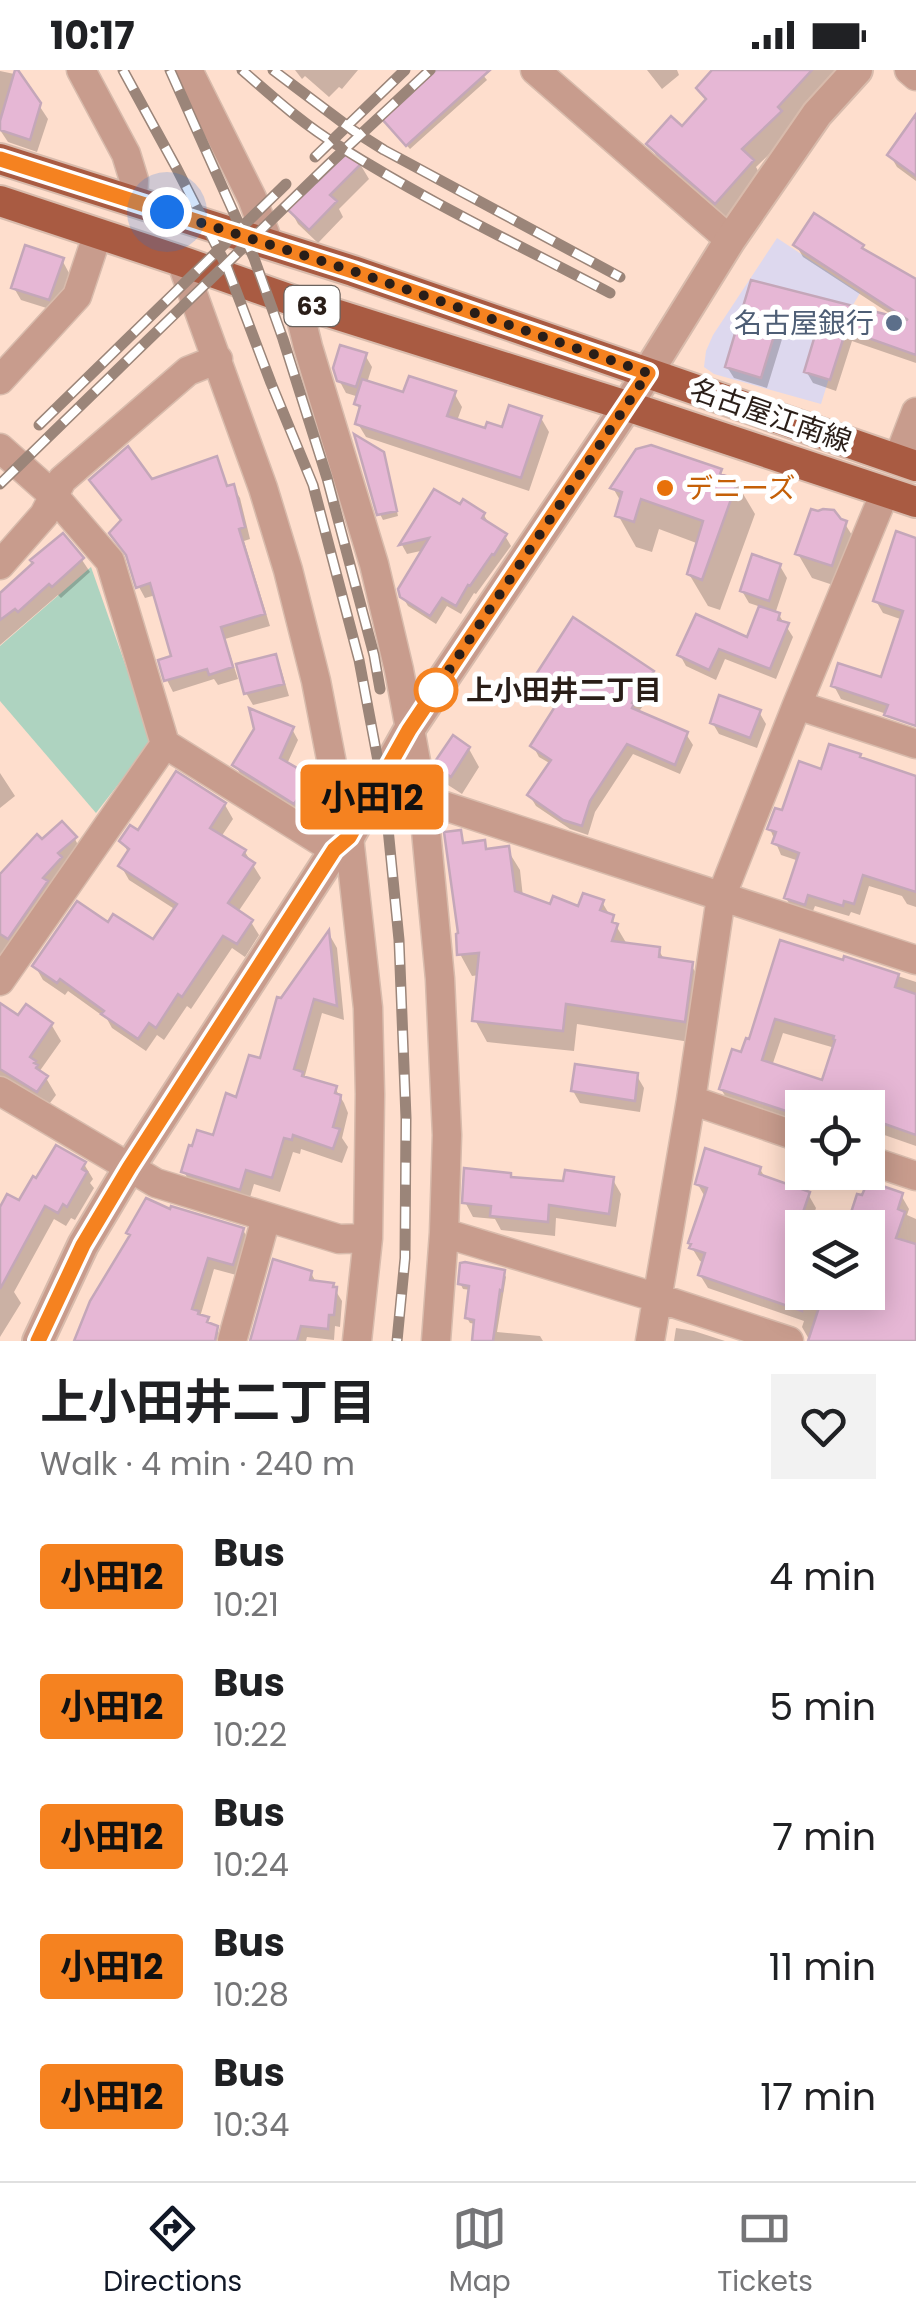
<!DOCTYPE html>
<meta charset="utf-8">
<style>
body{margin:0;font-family:Poppins,"Noto Sans JP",sans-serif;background:#f2f2f2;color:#202124;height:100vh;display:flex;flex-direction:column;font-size:38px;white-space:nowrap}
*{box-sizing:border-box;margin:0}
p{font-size:32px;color:#757577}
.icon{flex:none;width:55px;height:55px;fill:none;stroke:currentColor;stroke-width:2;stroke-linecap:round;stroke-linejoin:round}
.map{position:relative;height:1271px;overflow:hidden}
.panel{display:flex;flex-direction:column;background:#fff;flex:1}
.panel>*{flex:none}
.badge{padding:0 20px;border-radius:8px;font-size:35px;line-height:65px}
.controls{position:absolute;left:785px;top:1020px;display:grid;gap:20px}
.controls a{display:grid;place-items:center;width:100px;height:100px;border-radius:0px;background:#fff;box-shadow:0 5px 25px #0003;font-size:50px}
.you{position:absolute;width:50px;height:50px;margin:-25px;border:8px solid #fff;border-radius:50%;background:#1a73e8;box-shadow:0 0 0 15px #1a73e833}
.map>.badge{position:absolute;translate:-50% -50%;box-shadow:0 0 0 5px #fff}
.round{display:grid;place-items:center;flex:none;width:105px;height:105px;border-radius:0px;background:#f2f2f2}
.overview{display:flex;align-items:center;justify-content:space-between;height:170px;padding:0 40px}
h1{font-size:48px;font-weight:700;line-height:75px}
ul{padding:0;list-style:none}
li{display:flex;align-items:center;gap:30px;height:130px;padding:0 40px}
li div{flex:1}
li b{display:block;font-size:38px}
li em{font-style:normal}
li .badge{min-width:110px;font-weight:700;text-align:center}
.status{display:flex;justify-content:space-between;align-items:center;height:70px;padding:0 50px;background:#fff;direction:ltr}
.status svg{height:28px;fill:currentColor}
.tab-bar{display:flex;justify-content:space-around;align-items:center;height:140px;border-top:2px solid #e0e0e0;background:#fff;font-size:28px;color:#757577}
.tab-bar a{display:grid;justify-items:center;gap:5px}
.tab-bar .active{color:#111827}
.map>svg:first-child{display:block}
</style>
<div class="status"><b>10:17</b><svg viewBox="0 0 49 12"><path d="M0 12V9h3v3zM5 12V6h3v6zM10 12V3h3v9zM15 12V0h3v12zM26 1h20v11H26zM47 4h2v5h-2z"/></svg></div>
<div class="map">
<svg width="916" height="1271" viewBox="0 0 916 1271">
<rect width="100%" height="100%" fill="#fedecd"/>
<path fill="#ddd8ee" d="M777,168L860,223L850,240L821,334L714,304L704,297L706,281L713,265Z"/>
<path fill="#aed3c0" d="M91,497L152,671L96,743L0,631V576Z"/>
<path fill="#0003" fill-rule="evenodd" d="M295,0H358L342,19L339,17L329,27L305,6L302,9Z
M440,0H479L487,10L410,79L388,55Z
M647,0H677L679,5L662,19Z
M715,0H842L789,58L792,62L756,97L764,112L728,153L661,95L650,74L682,59L707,31L699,18Z
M0,1L19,5L48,49L37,82L8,72L0,60Z
M916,48V111L897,97L890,85Z
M360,94L369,109L339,139L343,147L318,173L298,154L290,139Z
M796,175L862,177L865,183L916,212V293L852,271L836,321L813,313L806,301L819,261L787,253L767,318L734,308L727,297L752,213L898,249L803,187Z
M62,190L69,203L56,241L21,230L14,218Z
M365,285L372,297L367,313L404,325L454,323L462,337L457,351L487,361L541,348L549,362L529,421L366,367L358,354L361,342L357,334L359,327L346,323L339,310Z
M382,384L386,390L398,446L383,450L380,444Z
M720,401L724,408L736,412L755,444L720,540L708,536L689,504L699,474L659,459L652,482L636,477L618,445L621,432L613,418Z
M92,411L151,412L229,429L233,417L240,428L250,469L244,471L270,556L225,569L238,609L218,615L214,609L173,622L167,610L161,591L174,587L156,525L145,528L139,517L122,452Z
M435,422L460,438L484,445L489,454L505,466L511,476L476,524L474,523L461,544L447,536L436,554L408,536L402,526L425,480L407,484L402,475Z
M845,454L860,478L845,519L812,508L798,484Z
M63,467L82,490L90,502L61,528L58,525L0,575V526Z
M916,471V641L908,651L841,629L834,616L883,610L903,550L883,543L876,531Z
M780,496L787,508L775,544L779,545L793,567L776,609L725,589L716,610L686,596L680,585L748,570L761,537L749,533L742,521Z
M274,587L281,599L289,626L253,635L246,623Z
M652,603L658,614L638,643L686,664L693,675L680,704L633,684L595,742L588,765L570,759L536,736L530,726L551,694L539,687L533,676L562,629L544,616L538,606Z
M759,642L766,654L757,678L719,664L712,652Z
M292,659L298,670L287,694L307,707L313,717L309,722L312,727L300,743L241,705L235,695Z
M469,679L479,697L462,724L448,715L437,695Z
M859,686L862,691L915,708L916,704V837L907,834L902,826L869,816L860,845L851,842L849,846L815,836L811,846L793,840L786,828L799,791L781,785L770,759L823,702Z
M0,703L15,726L0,738Z
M225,735L233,749L221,767L245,782L261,808L238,842L251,852L259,865L245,887L232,878L191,939L187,936L164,970L157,965L146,981L112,958L107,949L68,921L65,925L43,910L35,896L109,855L154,873L176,840L129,810L121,796L129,784L122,771L138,764Z
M459,763L466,775L484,773L489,781L507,779L520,800L523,827L551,838L580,839L602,832L628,876L658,879L664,889L691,895L704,916L696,973L577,954L574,981L487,972L475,950L479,905L472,906L460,884Z
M75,769L81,781L0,904V808L42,772Z
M329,864L337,878L344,950L322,943L304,1009L335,1018L344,1033L348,1043L342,1068L348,1077L342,1093L301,1079L300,1084L293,1082L280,1122L254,1114L248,1134L193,1117L184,1102L215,1068L262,992L282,931Z
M782,873L844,893L846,889L916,912V1076L870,1060L868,1057V1038H802V1058L730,1034L721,1019L750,972ZM783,963L835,978L823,1014L772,996Z
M0,936L19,949L51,954L61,971L39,1002L46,1008L56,1025L47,1037L0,1008Z
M637,1006L644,1018L640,1042L580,1033L573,1021Z
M84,1094L93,1109L90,1113L94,1118L75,1150L71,1148L66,1156L54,1149L14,1222L21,1233L0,1267V1142L20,1133Z
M760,1099L766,1109L808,1124L816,1138L809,1158H802V1176L800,1183L802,1184V1222H868V1158L901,1125L909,1139L907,1145L916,1149V1271H810L802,1257L804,1251L708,1218L700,1205L704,1193L700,1191L692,1178L705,1127L697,1113Z
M512,1110L565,1114L613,1110L621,1124L616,1157L556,1148L555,1166L501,1160L495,1149L473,1147L465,1132Z
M172,1142L243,1160L250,1172L240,1206L214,1199L200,1247L207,1250L211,1256L216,1258L223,1271H76Z
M503,1202L506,1207L497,1262L540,1266L543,1271H474L476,1254L470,1253L467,1248L471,1220L463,1219L460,1213Z
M311,1203L317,1214L332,1215L342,1231L340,1257L335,1256L334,1270L307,1267L306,1271H253Z
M676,1258L694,1261L725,1271H674Z"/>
<path fill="#e6b7d5" stroke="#c4a7b9" stroke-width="2.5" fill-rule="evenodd" d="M15,0H18L41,33L30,70L0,60V51Z
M436,0H490L406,76L382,49Z
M712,0H812L778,37L782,41L742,79L754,90L715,134L646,74L671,46L682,56L706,29L696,18Z
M916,44V106L887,85Z
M350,80L362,93L330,125L337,131L309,160L287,139L315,110L317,112Z
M814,143L864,175L862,178L916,209V285L846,260L830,310L804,302L819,252L781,243L761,308L725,297L751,210L908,250L793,175Z
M25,175L64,188L49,230L11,218Z
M340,275L367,283L356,317L337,311L333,298Z
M409,306L456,321L447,346L485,358L487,352L502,357L509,335L542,346L521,408L355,354L360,336L354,334L362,309L403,322Z
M354,364L384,382L397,441L377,445Z
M651,375L722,399L720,404L738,410L702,510L687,504L703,451L641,429L634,452L615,446L622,422L610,418L636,379Z
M128,376L152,409L217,386L227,416L234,414L245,457L239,459L265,544L221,557L233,597L209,605L207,599L164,611L158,590L171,586L150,513L136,518L126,485L109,463L121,450L89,410Z
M434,419L460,434L463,429L485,443L482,448L507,464L494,485L492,484L470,516L468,515L456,536L442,528L430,546L400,527L398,519L429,468L399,475Z
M811,439L818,441L823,439L834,440L841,449L847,451L832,496L795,484Z
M896,461L916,468V656L884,645L888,635L831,616L838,593L881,607L903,541L873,531Z
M63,463L84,488L52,517L49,514L18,542L15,539L0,550V523L33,493L30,490Z
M752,484L781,494L769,531L740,521Z
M759,536L780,543L778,550L789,553L770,599L719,579L709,600L677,585L696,544L747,567Z
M573,547L654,601L632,633L634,634L632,638L688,662L675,695L627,674L590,731L582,756L563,750L527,725L551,690L530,676L563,624L535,606Z
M276,584L284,614L244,624L236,594Z
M719,625L761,640L750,668L710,653Z
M249,638L294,657L280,688L309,705L304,712L308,714L294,734L232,695L254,659Z
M453,665L470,677L451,707L435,696L434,693Z
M829,674L861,684L860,687L916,706V822L863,805L854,834L844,831L843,836L808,825L805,835L784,828L799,783L772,773L776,762L767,759L775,738L782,740L799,691L821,699Z
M176,701L226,733L210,758L246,780L243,785L255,793L228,833L253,850L237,874L223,866L182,927L178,924L156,958L149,953L138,969L101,944L104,941L60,909L57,913L32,896L77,831L108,852L113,844L153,869L177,834L118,796L129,779L119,771L130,755L138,760Z
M62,751L77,767L58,783L62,787L43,808L48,811L8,869L0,864V804L37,764L42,769Z
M461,760L463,773L485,770L486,779L509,776L515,821L550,834L553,826L578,836L583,823L604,830L600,840L614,845L612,852L618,854L612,871L660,877L659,887L693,892L685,952L566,934L563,961L472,951L479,883L457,885L456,864L458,863L444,762Z
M329,860L337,936L314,929L294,999L303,1002L302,1006L337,1016L335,1023L341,1025L340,1032L333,1057L340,1059L333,1079L293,1065L292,1070L284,1068L272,1108L246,1100L240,1120L181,1102L189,1075L192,1076L197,1060L213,1065L226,1023L236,1027L249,985L260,988L277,927L281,928Z
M780,870L843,890L844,886L899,904L895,917L916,924V1065L868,1048V1038H844L802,1024L795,1044L719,1019L732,979L741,982L746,968L749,969ZM775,949L834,966L833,969L835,970L822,1010L762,990Z
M0,933L18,945L26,934L53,953L30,987L36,991L34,993L38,995L36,998L48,1006L37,1022L0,999Z
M575,994L638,1003L635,1031L571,1021Z
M56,1075L86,1092L82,1099L87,1102L67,1137L63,1134L58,1143L45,1136L0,1219V1137L7,1124L19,1130L33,1106L36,1108Z
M705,1078L761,1097L759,1104L810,1122L791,1177L802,1181V1241L698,1205L705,1183L689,1178L691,1174L688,1173L707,1118L695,1114Z
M464,1098L511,1103V1107L563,1111L565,1100L614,1107L609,1144L549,1135L548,1152L490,1146L491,1136L462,1133Z
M868,1111L903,1123L898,1139L905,1142L896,1168L916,1174V1271H808L824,1222H868V1158H846L857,1124L862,1125Z
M146,1128L170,1139L171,1136L244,1158L233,1195L208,1188L192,1239L199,1241L198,1244L209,1247L207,1252L218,1256L215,1271H74L90,1231L130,1165L126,1163Z
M273,1189L312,1201L310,1210L334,1213L333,1217H337L334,1245H329L328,1259L301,1256L297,1271H250Z
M465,1192L505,1200L502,1221L500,1220L493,1271H472L474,1250L465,1248L469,1216L458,1214L460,1193Z"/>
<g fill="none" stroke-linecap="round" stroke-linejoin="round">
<defs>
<path id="minor" d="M81,0L126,84L134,110L133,131
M188,0L252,128L269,174
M535,0L730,170
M909,0L916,6
M181,191L263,418L288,500L316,611L332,694L349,767L368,938L370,1024L368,1168L357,1271
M297,232L308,277L374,494L399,600L423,729L440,909L447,1065L444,1163L436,1271
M0,310L77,226L98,163
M0,378L54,426L110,491L165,674L335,780
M898,389L916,342
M0,495L44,445L62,410L188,301L218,289
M797,635L916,674
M423,729L916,890
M0,911L165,674
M0,1021L156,1113L339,1169L368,1168
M691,1030L802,1068
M868,1090L916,1106
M444,1163L658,1228L789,1271
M232,1271L266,1148
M650,1271L691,1030L721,827L797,635L885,422"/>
<path id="tertiary" d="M38,1271L83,1175L129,1098L335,780L349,767L409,660L627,336L730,170L817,44L857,0"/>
<path id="primary" d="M0,89L353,201L916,396
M0,131L181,191L297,232L627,336L916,432"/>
</defs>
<use href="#minor" stroke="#d8bbac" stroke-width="31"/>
<use href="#tertiary" stroke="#d8bbac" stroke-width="34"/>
<use href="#primary" stroke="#d8bbac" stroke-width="34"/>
<use href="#minor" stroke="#c89c8d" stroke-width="28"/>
<use href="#tertiary" stroke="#c89c8d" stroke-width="30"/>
<use href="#primary" stroke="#a95b42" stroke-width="30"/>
<defs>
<path id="rail" d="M123,0L177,99L227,197L271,313L313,415L359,590L385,728L399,870L406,1048L405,1188L397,1271
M170,0L254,188L283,269L327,408L374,585L380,619
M242,0C273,27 304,55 339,76C426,131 519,175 610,223
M273,0L354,61L384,80L620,207
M315,87L405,0
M39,355L286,114
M0,414L329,94L430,0"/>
</defs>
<use href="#rail" stroke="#9b8579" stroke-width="11"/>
<use href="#rail" stroke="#fff" stroke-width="8" stroke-dasharray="22" stroke-linecap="butt"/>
</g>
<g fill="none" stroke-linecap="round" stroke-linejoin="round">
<defs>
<path id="line" d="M0,89L353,201L648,303L409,660L349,767L334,780L129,1098L83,1175L38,1271"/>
</defs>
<use href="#line" stroke="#fff" stroke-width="22"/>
<use href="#line" stroke="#f58220" stroke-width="15"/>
<path stroke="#2a1e18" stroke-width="10" stroke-dasharray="0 18" d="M167,142L353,201L648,303L431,627L436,620"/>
</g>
<circle fill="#5c6f8a" stroke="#fff" stroke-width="4" cx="894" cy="253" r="10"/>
<circle fill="#e8710a" stroke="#fff" stroke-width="4" cx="665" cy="418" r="10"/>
<circle fill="#fff" stroke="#f58220" stroke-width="5" cx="436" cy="620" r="20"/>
<g text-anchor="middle" stroke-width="10" stroke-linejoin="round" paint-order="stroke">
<rect fill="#fff" stroke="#6a625d" stroke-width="2.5" x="284.5" y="216" width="55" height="40" rx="8"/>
<g font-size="25" font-weight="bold" fill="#2a1e18">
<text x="312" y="245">63</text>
</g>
<g font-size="28" fill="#4e5e75" stroke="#fff" text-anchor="end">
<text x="874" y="263">名古屋銀行</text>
</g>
<g font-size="28" fill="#2a1e18" stroke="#fff">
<text transform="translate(771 345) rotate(19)" y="10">名古屋江南線</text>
</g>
<g font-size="28" fill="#c56008" stroke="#fff" text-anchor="start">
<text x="685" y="428">デニーズ</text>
</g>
<g font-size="28" font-weight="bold" fill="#2a1e18" stroke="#fff" text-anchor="start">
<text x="466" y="630">上小田井二丁目</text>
</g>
</g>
</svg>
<div class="controls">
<a><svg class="icon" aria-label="locate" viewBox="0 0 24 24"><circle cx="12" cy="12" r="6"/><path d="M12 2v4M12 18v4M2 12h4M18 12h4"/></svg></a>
<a><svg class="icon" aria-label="layers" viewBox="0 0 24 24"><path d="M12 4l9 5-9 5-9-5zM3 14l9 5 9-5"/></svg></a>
</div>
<div class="you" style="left:167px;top:142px"></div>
<b class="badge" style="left:372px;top:727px;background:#f58220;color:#111">小田12</b>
</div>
<section class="panel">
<div class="overview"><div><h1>上小田井二丁目</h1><p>Walk · 4 min · 240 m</p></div><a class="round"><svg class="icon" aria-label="heart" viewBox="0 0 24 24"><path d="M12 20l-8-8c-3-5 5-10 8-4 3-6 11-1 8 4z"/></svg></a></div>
<ul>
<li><span class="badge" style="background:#f58220;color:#111">小田12</span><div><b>Bus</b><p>10:21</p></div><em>4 min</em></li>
<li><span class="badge" style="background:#f58220;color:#111">小田12</span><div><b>Bus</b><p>10:22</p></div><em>5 min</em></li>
<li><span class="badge" style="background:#f58220;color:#111">小田12</span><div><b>Bus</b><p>10:24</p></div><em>7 min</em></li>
<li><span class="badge" style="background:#f58220;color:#111">小田12</span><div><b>Bus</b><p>10:28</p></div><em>11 min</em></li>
<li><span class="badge" style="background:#f58220;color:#111">小田12</span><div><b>Bus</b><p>10:34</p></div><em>17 min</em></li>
</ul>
</section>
<nav class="tab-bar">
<a class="active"><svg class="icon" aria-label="directions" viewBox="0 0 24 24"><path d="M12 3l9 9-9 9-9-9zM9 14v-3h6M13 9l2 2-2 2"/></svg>Directions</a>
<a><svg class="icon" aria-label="map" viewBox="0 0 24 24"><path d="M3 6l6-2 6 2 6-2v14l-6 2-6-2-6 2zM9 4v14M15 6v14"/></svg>Map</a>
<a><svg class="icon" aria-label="tickets" viewBox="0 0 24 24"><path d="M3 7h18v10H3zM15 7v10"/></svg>Tickets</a>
</nav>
